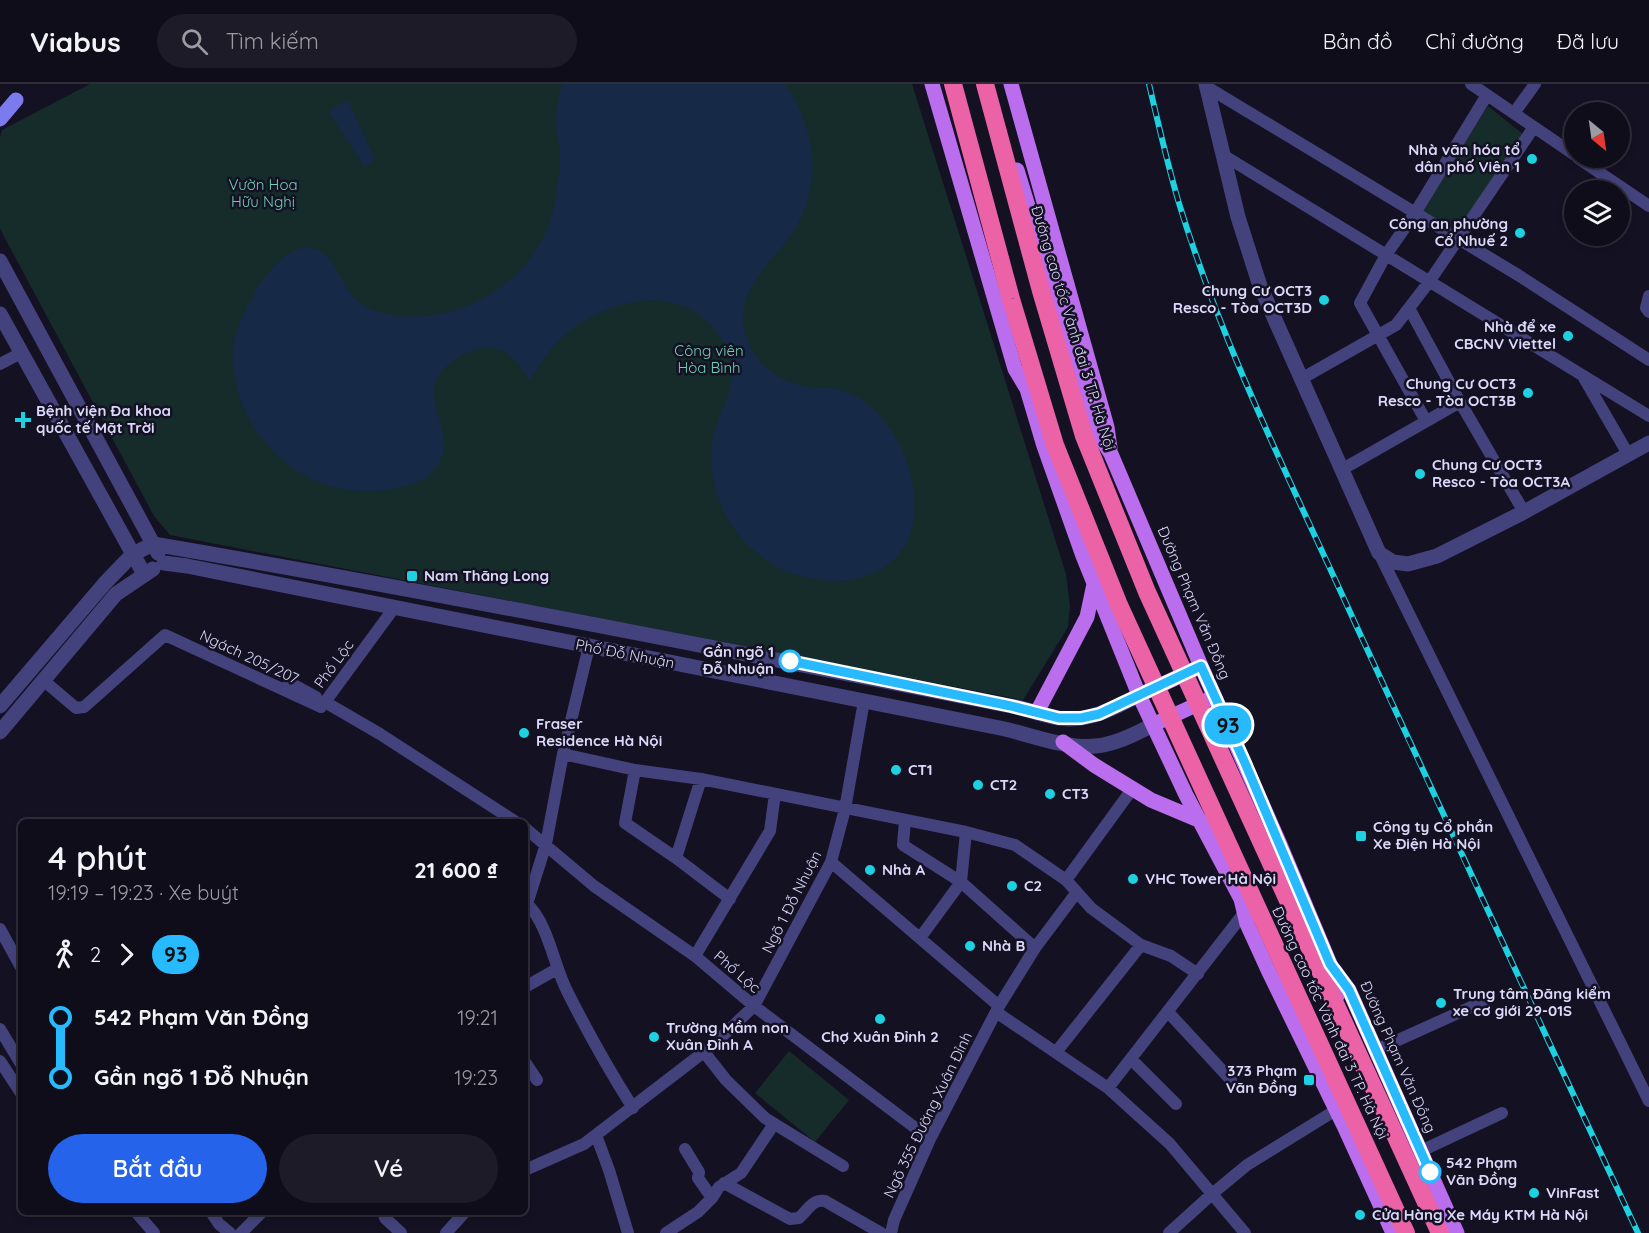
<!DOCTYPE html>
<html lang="vi">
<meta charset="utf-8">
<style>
body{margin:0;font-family:Quicksand,sans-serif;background:#1d1b27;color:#f1f3f6;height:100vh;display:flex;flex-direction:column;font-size:22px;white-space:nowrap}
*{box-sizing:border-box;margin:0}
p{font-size:20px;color:#9b9ca2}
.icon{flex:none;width:33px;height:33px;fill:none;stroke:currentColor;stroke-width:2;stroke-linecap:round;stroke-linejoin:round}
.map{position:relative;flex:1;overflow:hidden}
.sheet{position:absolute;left:18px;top:735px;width:510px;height:396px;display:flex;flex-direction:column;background:#0f0d1a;border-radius:9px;box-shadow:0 3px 9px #0003,0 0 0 2px #2f2d39}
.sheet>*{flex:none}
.badge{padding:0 12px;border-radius:20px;font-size:21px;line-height:39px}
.needle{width:39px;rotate:151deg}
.buttons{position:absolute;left:1564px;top:18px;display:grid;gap:12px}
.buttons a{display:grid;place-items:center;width:66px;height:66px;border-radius:50%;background:#0f0d1a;box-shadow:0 3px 9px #0003,0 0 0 2px #2f2d39;font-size:30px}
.map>.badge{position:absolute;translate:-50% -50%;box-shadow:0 0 0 3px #fff}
.legs{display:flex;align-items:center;gap:9px;height:66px;padding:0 30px;font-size:20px}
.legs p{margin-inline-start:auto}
.head{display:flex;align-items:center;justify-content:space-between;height:102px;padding:0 30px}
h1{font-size:33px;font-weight:600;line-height:45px}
.primary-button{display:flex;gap:12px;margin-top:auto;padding:12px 30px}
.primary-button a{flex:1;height:69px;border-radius:36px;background:#2563eb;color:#fff;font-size:24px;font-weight:600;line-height:69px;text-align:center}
.primary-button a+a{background:#1d1b27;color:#f1f3f6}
ul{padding:0 30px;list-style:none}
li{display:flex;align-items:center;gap:21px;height:60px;font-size:22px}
li i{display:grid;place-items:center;width:9px;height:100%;margin:0 8px;background:currentColor}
li i::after{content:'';width:15px;height:15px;margin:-8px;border:4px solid;border-radius:50%;background:#0f0d1a}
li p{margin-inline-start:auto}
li:first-child i{background:linear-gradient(#0000 50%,currentColor 0)}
li:last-child i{background:linear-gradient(currentColor 50%,#0000 0)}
header{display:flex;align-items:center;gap:36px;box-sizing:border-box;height:84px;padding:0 30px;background:#0f0d1a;border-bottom:2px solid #2f2d39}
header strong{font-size:28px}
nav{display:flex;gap:33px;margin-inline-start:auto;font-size:21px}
.search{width:420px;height:54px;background:#1d1b27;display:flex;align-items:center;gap:15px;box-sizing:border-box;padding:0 21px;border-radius:33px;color:#9b9ca2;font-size:22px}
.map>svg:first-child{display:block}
</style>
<header>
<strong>Viabus</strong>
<div class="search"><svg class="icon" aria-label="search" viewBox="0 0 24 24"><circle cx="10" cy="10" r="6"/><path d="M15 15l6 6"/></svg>Tìm kiếm</div>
<nav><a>Bản đồ</a><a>Chỉ đường</a><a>Đã lưu</a></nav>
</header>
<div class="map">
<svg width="1649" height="1149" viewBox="0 0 1649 1149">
<rect width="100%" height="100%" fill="#141123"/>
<path fill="#152c2b" d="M90,0H912L1066,490L1070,522L1068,543L1023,616L170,451L154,432L0,145V53L2,46Z
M1488,22L1524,51L1456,150L1420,127Z
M789,967L849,1016L815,1058L755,1009Z"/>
<path fill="#162a48" d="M562,0H785C818,45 823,109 788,155C762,189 728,214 750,262C760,284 784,299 808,303C818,304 828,303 838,305C873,314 896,347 907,379C915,401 918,428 910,451C901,476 875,493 849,496C772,506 704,439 712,362C715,329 742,302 729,267C726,260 720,253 716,247C679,199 615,214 572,245C554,258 540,278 530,297C522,284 512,268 495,264C482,262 470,266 459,273C398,309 472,349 431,389C420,400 402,404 386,406C314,417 248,365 235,294C233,283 232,273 233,262C238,232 277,153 315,165C344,175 338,218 379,228C448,246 522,208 549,141C554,127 556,112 558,98C560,85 561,73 559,60C558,52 556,45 556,38C556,25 559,12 562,0Z
M348,16L375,76L364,82L328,27Z"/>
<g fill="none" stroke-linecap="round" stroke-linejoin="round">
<path stroke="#43427c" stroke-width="12" d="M1471,0L1575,71
M1207,3L1518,191L1649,276
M1514,29L1535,0
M1223,71L1649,332
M1578,74L1649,122
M1649,212L1646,224L1649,228
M1409,224L1460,318L1524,428
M0,280L21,269
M1584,294L1628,370
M1301,295L1396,241L1429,198L1534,43
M1426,337L1360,219L1386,171L1415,129L1487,11
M1341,386L1460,318
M1379,469L1649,1017
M394,524L325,618L380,650L516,738
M589,562L563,670L546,760L527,820C548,839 554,882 567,907C587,947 609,986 633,1024
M43,596L76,624L84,623L165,551L321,623
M283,605L292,600L316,613
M563,670L635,686L701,695L966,748L1015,761L1066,796L1091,824L1141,861L1171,872L1198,890
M635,686L625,739L676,774L730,815
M905,736L903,761L961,798L1035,864
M525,744L594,802L695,872L754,922L930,1055
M676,774L701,695
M831,778L999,922L930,1055L894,1136L891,1149
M1066,796L1133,704
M0,845L21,883
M920,854L961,798L966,748
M695,872L770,747L775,710
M525,903L557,885
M999,922L1035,864L1077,808
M996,928L1108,1004L1170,1060L1245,1149
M1168,928L1231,996
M0,945L21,980
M1376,966L1489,915
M1057,967L1141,861
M704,968L726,996L765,1034L843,1082
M1131,975L1176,1020
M0,977L21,1009
M525,978L537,996
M1108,1004L1244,829
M596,1051L609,1086L628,1149
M685,1065L699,1088L698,1094L712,1114
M1421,1067L1502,1029
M525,1086L584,1060L713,961L754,922L831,778L845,725L864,617
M724,1099L790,1135L799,1134C808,1126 812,1115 825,1117L881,1149
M136,1128L154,1149
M211,1128L219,1140L230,1149
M384,1128L385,1134L401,1149
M241,1149L262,1128
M446,1149L465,1128
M666,1149L698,1128L712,1114L719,1103L741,1089L774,1040
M1169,1149L1212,1110L1247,1081L1336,1026"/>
<path stroke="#43427c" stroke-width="15" d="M1206,0L1238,133L1260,202L1379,469L1393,478L1408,480L1437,472L1524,428L1649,359
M0,177L158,469
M0,230L144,490
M153,460C440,509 726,566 1011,622C1027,625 1042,631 1058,634C1087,639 1115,624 1139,611
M164,479L187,482L1005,645C1034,652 1067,665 1096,662C1116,660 1135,650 1153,641
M0,622L105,499L133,470L153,460
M0,648L116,510L153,485"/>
<path stroke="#7c7bee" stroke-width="15" d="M0,35L16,16"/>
<path stroke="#ba6dec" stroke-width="15" d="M932,0L1015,285L1027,305L1044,362L1083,472L1139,611L1186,711L1241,815L1247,840L1268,886L1344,1042L1393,1149
M1011,0L1107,343L1110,364
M1017,86L1097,348L1111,370L1201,582L1279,758L1330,880L1337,912
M1146,608L1195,585
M1037,628L1087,533L1094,500
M1161,637L1207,616
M1063,658L1094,681L1151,716L1201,737
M1334,886L1349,906L1457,1149"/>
<defs>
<path id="rail" d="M1149,0C1158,39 1167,78 1178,116C1222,262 1292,400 1355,539C1449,743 1543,946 1638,1149"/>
</defs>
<use href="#rail" stroke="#1dd1e1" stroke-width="6"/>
<use href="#rail" stroke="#141123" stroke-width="4" stroke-dasharray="11" stroke-linecap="butt"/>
<path stroke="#eb62a6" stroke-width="18" d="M953,0L1011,215L1055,361L1119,521L1406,1149
M985,0L1041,207L1084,352L1147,508L1440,1149"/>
</g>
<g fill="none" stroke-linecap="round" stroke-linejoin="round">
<defs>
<path id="line-1" d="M790,577L1011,622L1059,634H1081L1099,630L1201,582L1245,679L1330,880L1349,906L1430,1088"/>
</defs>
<use href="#line-1" stroke="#fff" stroke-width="14"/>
<use href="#line-1" stroke="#27baff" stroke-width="9"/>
</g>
<g fill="#1dd1e1" stroke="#141123" stroke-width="2">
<circle cx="1532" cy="75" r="6"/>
<circle cx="1520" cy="149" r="6"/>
<circle cx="1324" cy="216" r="6"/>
<circle cx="1568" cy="252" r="6"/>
<circle cx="1528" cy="309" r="6"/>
<path d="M20 327h6v6h6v6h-6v6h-6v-6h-6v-6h6z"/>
<circle cx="1420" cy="390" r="6"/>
<rect x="406" y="486" width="12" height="12" rx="3"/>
<circle cx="524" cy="649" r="6"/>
<circle cx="896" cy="686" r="6"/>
<circle cx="978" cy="701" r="6"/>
<circle cx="1050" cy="710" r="6"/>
<rect x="1355" y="746" width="12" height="12" rx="3"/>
<circle cx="870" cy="786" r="6"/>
<circle cx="1133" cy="795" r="6"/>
<circle cx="1012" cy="802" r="6"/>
<circle cx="970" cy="862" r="6"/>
<circle cx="1441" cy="919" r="6"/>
<circle cx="880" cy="935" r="6"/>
<circle cx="654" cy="953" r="6"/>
<rect x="1303" y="990" width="12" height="12" rx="3"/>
<circle cx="1534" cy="1109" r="6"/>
<circle cx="1360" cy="1131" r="6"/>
</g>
<g fill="#fff" stroke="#27baff" stroke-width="3">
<circle cx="790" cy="577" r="10"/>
<circle cx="1430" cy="1088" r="10"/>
</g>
<g text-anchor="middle" stroke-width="5" stroke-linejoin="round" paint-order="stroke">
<g font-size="15" font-weight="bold" fill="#dbd8fa" stroke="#141123" text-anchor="start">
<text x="1520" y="71" text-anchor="end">Nhà văn hóa tổ<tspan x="1520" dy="17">dân phố Viên 1</tspan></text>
<text x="1508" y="145" text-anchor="end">Công an phường<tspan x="1508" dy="17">Cổ Nhuế 2</tspan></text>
<text x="1312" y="212" text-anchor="end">Chung Cư OCT3<tspan x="1312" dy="17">Resco - Tòa OCT3D</tspan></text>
<text x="1556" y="248" text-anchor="end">Nhà để xe<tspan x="1556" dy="17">CBCNV Viettel</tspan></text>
<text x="1516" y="305" text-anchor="end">Chung Cư OCT3<tspan x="1516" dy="17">Resco - Tòa OCT3B</tspan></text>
<text x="36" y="332">Bệnh viện Đa khoa<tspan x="36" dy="17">quốc tế Mặt Trời</tspan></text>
<text x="1432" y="386">Chung Cư OCT3<tspan x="1432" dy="17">Resco - Tòa OCT3A</tspan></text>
<text x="424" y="497">Nam Thăng Long</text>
<text x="536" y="645">Fraser<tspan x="536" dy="17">Residence Hà Nội</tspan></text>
<text x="908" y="691">CT1</text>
<text x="990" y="706">CT2</text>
<text x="1062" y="715">CT3</text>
<text x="1373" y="748">Công ty Cổ phần<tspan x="1373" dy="17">Xe Điện Hà Nội</tspan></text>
<text x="882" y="791">Nhà A</text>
<text x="1145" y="800">VHC Tower Hà Nội</text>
<text x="1024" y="807">C2</text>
<text x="982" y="867">Nhà B</text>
<text x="1453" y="915">Trung tâm Đăng kiểm<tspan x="1453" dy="17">xe cơ giới 29-01S</tspan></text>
<text x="666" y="949">Trường Mầm non<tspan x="666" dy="17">Xuân Đỉnh A</tspan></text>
<text x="880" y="958" text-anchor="middle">Chợ Xuân Đỉnh 2</text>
<text x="1297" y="992" text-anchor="end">373 Phạm<tspan x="1297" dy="17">Văn Đồng</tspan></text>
<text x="1546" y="1114">VinFast</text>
<text x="1372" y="1136">Cửa Hàng Xe Máy KTM Hà Nội</text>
</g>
<g font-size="15" fill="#6dd1b6" stroke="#141123">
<text x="263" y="106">Vườn Hoa<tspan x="263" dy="17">Hữu Nghị</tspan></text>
<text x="709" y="272">Công viên<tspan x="709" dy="17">Hòa Bình</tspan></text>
</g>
<g font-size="15" fill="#dbd8fa" stroke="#141123">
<text transform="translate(1073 244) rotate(73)" y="5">Đường cao tốc Vành đai 3 TP. Hà Nội</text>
<text transform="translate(1194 519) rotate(67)" y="5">Đường Phạm Văn Đồng</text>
<text transform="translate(625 570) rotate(11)" y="5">Phố Đỗ Nhuận</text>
<text transform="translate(249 573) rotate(25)" y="5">Ngách 205/207</text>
<text transform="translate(334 580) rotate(-54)" y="5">Phố Lộc</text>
<text transform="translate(792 818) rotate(-63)" y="5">Ngõ 1 Đỗ Nhuận</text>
<text transform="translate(737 888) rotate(41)" y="5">Phố Lộc</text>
<text transform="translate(1330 939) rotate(65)" y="5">Đường cao tốc Vành đai 3 TP. Hà Nội</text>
<text transform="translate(1398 973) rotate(66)" y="5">Đường Phạm Văn Đồng</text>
<text transform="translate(928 1031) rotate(-64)" y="5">Ngõ 355 Đường Xuân Đỉnh</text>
</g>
<g font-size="15" font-weight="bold" fill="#dbd8fa" stroke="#141123" text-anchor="end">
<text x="774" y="573">Gần ngõ 1<tspan x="774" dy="17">Đỗ Nhuận</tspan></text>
<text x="1446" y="1084" text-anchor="start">542 Phạm<tspan x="1446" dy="17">Văn Đồng</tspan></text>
</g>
</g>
</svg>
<div class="buttons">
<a><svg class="needle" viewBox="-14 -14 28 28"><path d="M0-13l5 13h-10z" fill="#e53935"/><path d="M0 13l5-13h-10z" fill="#9b9ca2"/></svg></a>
<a><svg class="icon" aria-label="layers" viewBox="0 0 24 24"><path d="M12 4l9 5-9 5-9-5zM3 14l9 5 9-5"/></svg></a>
</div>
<b class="badge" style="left:1228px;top:641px;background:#27baff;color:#111">93</b>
<section class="sheet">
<div class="head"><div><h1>4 phút</h1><p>19:19 – 19:23 · Xe buýt</p></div><b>21 600 ₫</b></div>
<div class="legs"><svg class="icon" aria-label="walk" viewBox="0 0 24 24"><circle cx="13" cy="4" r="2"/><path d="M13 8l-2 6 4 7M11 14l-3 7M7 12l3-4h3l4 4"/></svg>2<svg class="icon" aria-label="forward" viewBox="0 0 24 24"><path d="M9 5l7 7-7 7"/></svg><b class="badge" style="background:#27baff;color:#111">93</b></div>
<ul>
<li><i style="color:#27baff"></i><b>542 Phạm Văn Đồng</b><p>19:21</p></li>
<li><i style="color:#27baff"></i><b>Gần ngõ 1 Đỗ Nhuận</b><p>19:23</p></li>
</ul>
<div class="primary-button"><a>Bắt đầu</a><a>Vé</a></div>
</section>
</div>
